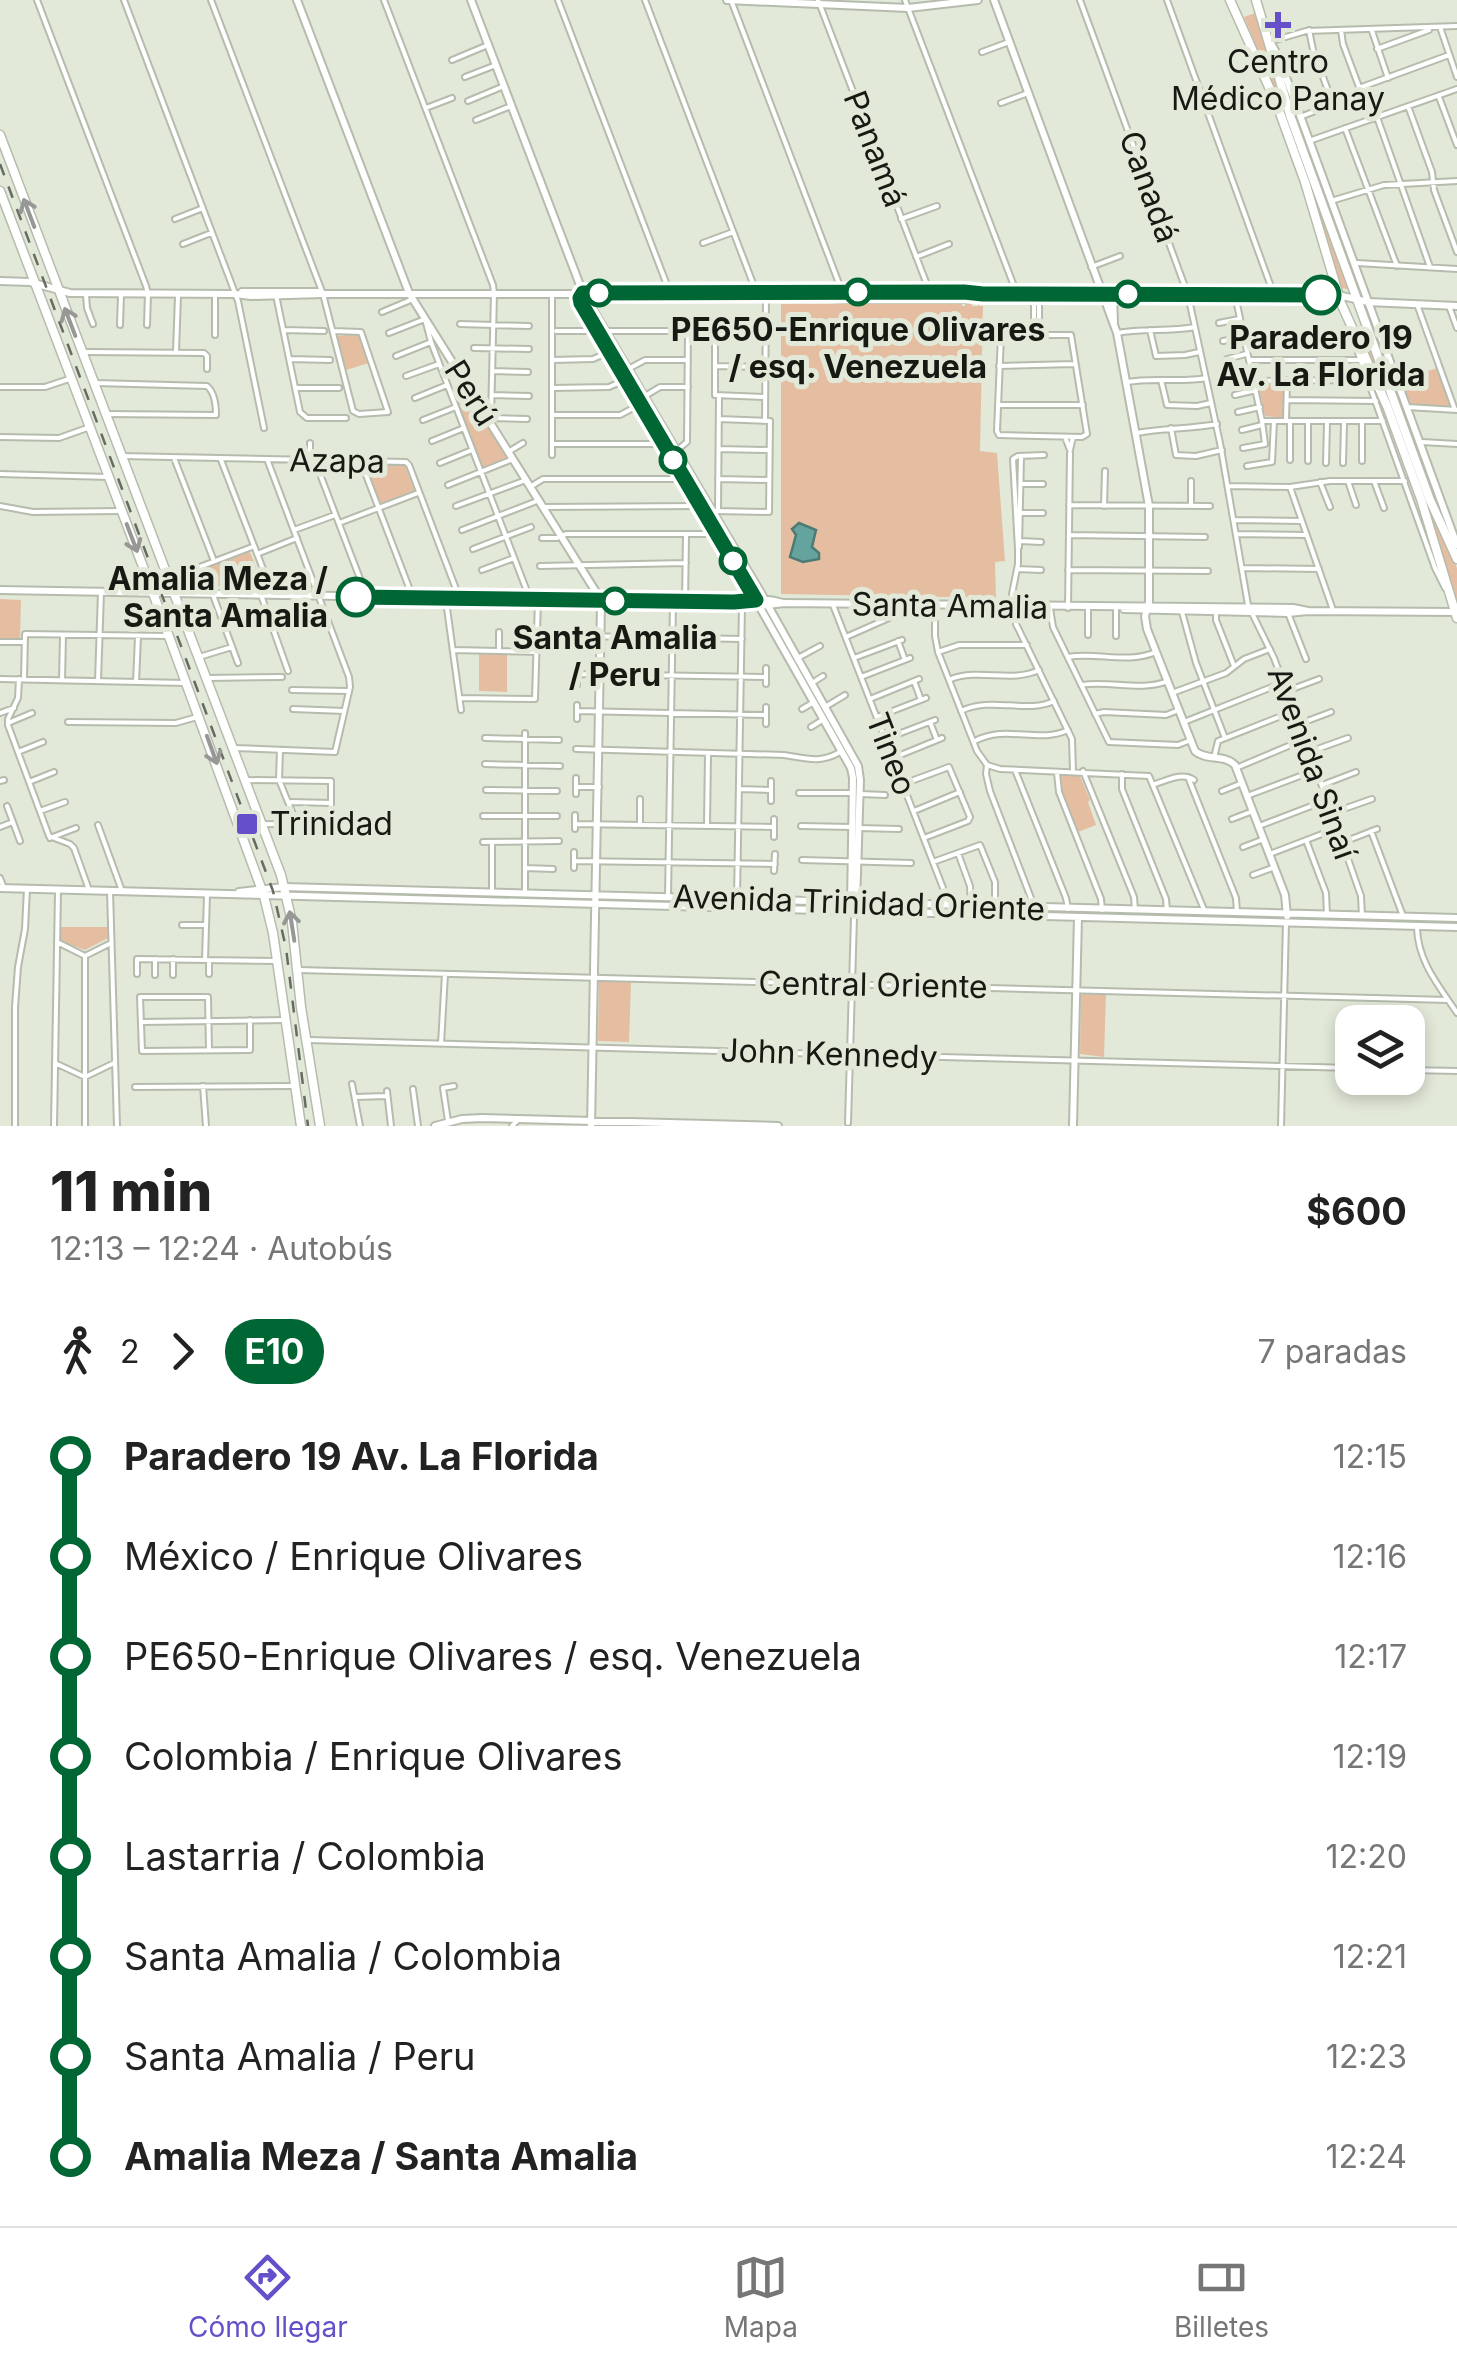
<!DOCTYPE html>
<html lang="es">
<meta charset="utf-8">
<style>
body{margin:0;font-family:Inter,sans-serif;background:#f6f6f6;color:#222;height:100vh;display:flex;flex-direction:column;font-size:38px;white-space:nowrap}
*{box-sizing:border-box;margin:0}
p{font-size:32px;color:#767676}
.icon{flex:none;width:55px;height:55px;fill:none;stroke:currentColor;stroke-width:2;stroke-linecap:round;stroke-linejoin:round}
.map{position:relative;height:1126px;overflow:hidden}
.side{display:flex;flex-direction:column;background:#fff;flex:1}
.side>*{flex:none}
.badge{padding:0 20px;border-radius:32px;font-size:35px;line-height:65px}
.tools{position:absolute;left:1335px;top:1005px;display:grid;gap:20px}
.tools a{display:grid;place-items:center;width:90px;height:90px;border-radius:20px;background:#fff;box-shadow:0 5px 15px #0003;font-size:50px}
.map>.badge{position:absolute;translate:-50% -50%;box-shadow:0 0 0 5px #fff}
.legs{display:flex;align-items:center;gap:15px;height:110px;padding:0 50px;font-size:32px}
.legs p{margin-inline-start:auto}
.overview{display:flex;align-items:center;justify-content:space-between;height:170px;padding:0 50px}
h1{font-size:55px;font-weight:800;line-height:75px}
ul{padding:0 50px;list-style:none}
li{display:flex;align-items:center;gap:35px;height:100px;font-size:38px}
li i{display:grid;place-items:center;width:15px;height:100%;margin:0 12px;background:currentColor}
li i::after{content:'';width:25px;height:25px;margin:-12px;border:8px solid;border-radius:50%;background:#fff}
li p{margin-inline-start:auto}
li:first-child i{background:linear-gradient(#0000 50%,currentColor 0)}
li:last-child i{background:linear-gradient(currentColor 50%,#0000 0)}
.tab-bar{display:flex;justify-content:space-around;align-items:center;height:140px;border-top:2px solid #e0e0e0;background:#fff;font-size:28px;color:#767676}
.tab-bar a{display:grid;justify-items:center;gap:5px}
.tab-bar .active{color:#6550c9}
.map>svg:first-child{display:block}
</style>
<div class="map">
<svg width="1457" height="1126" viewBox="0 0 1457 1126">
<rect width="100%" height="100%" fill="#e3e9d9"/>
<path fill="#e5bea1" d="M1258,12L1290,127L1350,290L1342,288L1270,78L1244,17Z
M998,299V302H981L979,306H983L980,451L997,453L1005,561L995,562L996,598L781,594V304H875L877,302L916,301L918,305V302H962V306H965V301H970L972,306H978L980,300Z
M1361,333H1366L1430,509L1457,568V604H1455L1437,547L1357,337Z
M358,334L369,363L346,370L337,336Z
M1437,368L1451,404L1449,406L1411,405L1401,380Z
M1260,382H1284V418L1265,416L1258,383Z
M467,394L508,460L482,470L454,398Z
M365,466H405L415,491L381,505Z
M250,552L264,587L183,586L180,578Z
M0,599L21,600L20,640L0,639Z
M479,653H507V692L479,691Z
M1059,775L1080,776L1090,800L1088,802L1096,825L1078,832L1061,788Z
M61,927H108V938L85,950L60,941Z
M599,981H631L629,1042L598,1041Z
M1084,994L1106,995L1104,1057L1080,1054L1081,995Z"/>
<path fill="#65a49e" stroke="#4e7a74" stroke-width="2.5" d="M799,523L816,530L812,547L819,553V559L803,562L790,557L796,535L792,529Z"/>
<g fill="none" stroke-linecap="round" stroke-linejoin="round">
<defs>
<path id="street" d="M37,0L146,286L148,294L147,325
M124,0L238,301L264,428
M211,0L323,294L353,411L359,414L388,412L361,332L333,331
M384,0L493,285L494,293L491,419
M558,0L670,293
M645,0L757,294
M731,0L843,294
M818,0L929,290
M905,0L1017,294
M1080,0L1188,295L1220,443L1248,605L1274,658L1332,813L1361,896L1362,916
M1167,0L1274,295
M1440,27L1457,77
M1341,30L1343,44L1362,95
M1372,31L1388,78
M1269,42L1306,31L1457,26
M1377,49L1429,30
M982,52L1009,42
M452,60L488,45
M465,77L496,65
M1359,88L1449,55
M1439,97L1457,145
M468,101L504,86
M1001,103L1028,93
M1408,106L1432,172L1434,190L1457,252
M426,108L452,98
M1300,117L1333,104L1313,50L1309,30
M1377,117L1430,267
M476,120L511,106
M1345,128L1397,266
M1309,141L1457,89
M1331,201L1384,185L1457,181
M175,219L203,208
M901,219L937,206
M703,243L733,232
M183,244L211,233
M916,257L949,244
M1357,263L1457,269
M1091,267L1120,256
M552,293V455
M1039,294V334
M86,295L87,308L93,324
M276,295L300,412L307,418H346
M1235,295L1262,421L1265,444L1243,448
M1449,306L1457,328
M1418,307L1455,410
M382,312L413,299
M1219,323L1239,319
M460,324L529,326
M120,325L121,294
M284,330L324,331
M1150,330L1156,356L1185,355L1199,352
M556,331H597
M608,331H688L687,442L676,451
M389,333L425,319L431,342L530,599
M1117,333C1143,328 1169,332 1195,327
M1034,334V294
M215,335V294
M707,335H766
M715,335V395L765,397
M1001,335H1071L1087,434L1082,437L999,435L997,431Z
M1353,339L1435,568L1445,588
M1223,341L1243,337
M474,348L529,349
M176,351L178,296
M86,352L204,353L207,356V369
M396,356L431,342
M290,359L330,360
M1227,359L1246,354
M552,360L593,359L609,352
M1250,360H1360
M715,366L766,367
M999,366L1074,364
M630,368L645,360H688
M493,371L528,372
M406,376L439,364
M1232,376L1252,372
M1161,380L1167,405L1197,406L1211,403
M1254,381L1368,380
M1127,382C1154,377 1180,383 1206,378
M95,383L207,386C214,392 216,405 216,415L105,414
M0,387H45L72,378
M295,388H339
M552,388L609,387L625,380
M493,395L529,396
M1235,395L1256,390
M645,396L660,387H688
M415,398L447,385
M1287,400L1376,401
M998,405H1083
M1407,407L1457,410
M1238,412L1260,407
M552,415H620L639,405
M493,418L527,419
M765,419L766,294
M423,420L456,407
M1262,421H1383
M1286,421L1287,381
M1290,421V460
M1362,421V461
M1171,428L1176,455L1196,456L1222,450
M1242,430L1262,425
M1137,433C1164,428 1190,429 1217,424
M0,437L59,438L90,427
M1065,437L1070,450L1073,437
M432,441L464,428
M1422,442L1457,444
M552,444H662
M719,449L769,450
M508,452L523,443
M1044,455L1018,456L1013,459L1018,549V564L1012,594L1016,624L1072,739L1073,771
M121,456L406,462L409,465L459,597
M174,458L214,561
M221,460L273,595
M310,460V443
M315,461L367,597
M1308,461V421
M361,462L413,598
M440,463L472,450
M1326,463L1327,423
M1343,463L1344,423
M1247,466L1272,462L1274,421
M0,474L109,477
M718,479L769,480
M1191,481V506
M1348,481L1356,505
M1374,481L1384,508
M1320,482L1330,507
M1023,484H1043
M448,485L513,459
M1228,486L1290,487L1330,481H1405
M530,487L543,479H683
M1290,487L1333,610
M1069,505L1210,506
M0,506L33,512L120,511
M456,506L526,480
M1104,506L1105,471
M543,507L698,506
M715,511L769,512L770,421L719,419
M718,511L719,396
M1023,513H1043
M1234,520L1302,521
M339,523L418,493
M294,530L335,515
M462,530L537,501
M1236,534L1306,535
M1070,535L1205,537
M542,538H557L566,534H717
M1021,541L1041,542
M1019,547L1021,457
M473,549L531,527
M257,554L297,538
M540,566L686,563
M1243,568L1319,569
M1017,569L1041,570
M482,570L514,558
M1068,570L1208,571
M168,579L252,547
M213,595L238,663
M261,595L288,671
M446,601L461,710
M685,602L686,536
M833,605L943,888L945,905
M935,606V636L938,652L977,751L987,765
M1050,608L1053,627L1109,742L1178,745L1191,740
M1068,608L1070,453
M1088,608V635
M1116,608V636
M1182,612L1196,663L1225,738
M1216,612V620L1234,666
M1288,613L1306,659
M578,636L742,639
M846,637L889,618L891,606
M898,641L905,660
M0,642H25
M578,645V630
M453,650L537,652
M499,651V632
M938,652L959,645H1027
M199,657L232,647
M1068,657C1097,652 1128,664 1156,652
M798,658L820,646
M854,658L902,640
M577,674L766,677
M861,677L910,658
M207,678L282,677
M0,679L185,683
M19,679L18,698L8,719V725L49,836L70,844L74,848L89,890
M24,679L25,634L169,636
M951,679C979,668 1012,683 1039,670
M62,680L63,635
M98,681L101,592
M914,681L921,700
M136,682L138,637
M812,683L823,676
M766,684V668
M577,685V668
M1081,685C1110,680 1140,692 1168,681
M292,690L348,691
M1287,691L1319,679
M1172,693L1226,673L1244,659L1270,649
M460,698L535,699L538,599
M870,699L919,679
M825,707L845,695
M293,709L344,711
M802,709L814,702
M577,711L766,715
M961,711C991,696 1027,714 1054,701
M0,713L14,708
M1095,714L1104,712L1166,715L1179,710
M877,717L926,698
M577,719V705
M68,722L176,723L197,717
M930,722L937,740
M1184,722L1282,683
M8,723L32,713
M766,724V707
M1299,724L1331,712
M811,727L824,719
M485,738L559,740
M885,739L935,720
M975,741C1006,724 1038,744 1068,730
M235,748L335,752L350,687L349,677L267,459
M576,749L784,755C805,758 820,764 840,752
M280,750L279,780L297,824
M18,752L43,742
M1309,752L1348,738
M893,758L942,738
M1214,758L1218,741L1294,711
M485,764L560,766
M987,765L1000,769L1149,776L1205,912
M987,765L986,774L990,791L1034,906
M1236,768L1305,739
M1015,770L1066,898L1068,909
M1083,771L1134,897L1135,910
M1057,773L1059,792L1101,899L1102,910
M1122,774V789L1166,899L1167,911
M1188,777L1236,898L1237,913
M245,780L331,781V825
M0,781L4,780
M29,782L54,772
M903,784L949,767L970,817L968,821L924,838
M1155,784C1168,780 1182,772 1194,780
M1322,785L1356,772
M576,787H599
M739,789L771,790
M486,790L557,791
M1222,791L1242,783
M799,793H852
M576,794V778
M860,794L885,795
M1247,796L1316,770
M771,801V781
M291,802L331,803
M7,806L20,841
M40,811L65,802
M914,811L960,792
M1332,813L1372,799
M483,816H557
M1232,819L1253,811
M262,824L338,825
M575,824L774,827
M640,824V799
M98,825L122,891
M707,825L708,755
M801,826L852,827
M1259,826L1327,800
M0,827L13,822
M859,828L899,829
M575,829V815
M1371,831L1403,916
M774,837V819
M50,838L76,828
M1306,840L1326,893L1327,915
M483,842L559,841
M492,842V892
M1341,843L1377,829
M1243,847L1264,839
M958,853L970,886L971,906
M1270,854L1335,829
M802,860L911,863
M574,861L775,864
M933,862L980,845L995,882V906
M525,868L553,869
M574,868V852
M774,871L775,854
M1253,875L1275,867
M0,878L4,888
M110,891L117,1126
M525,893V733
M668,897L673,602
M737,899L742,605
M182,925H206
M1417,928C1418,962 1439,986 1457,1013
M57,942L85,956L111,943
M85,956V1126
M205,960L207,894
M298,970L1448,1000
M137,974V959L277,961
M209,974V960
M155,975V959
M173,975V959
M141,1022L286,1020
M308,1040L1352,1068
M441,1044L445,974
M209,1050L208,997H140L142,1051L250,1050V1020
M55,1063L85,1077L114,1063
M1408,1070L1457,1071
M352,1084L360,1126
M203,1086L206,1126
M135,1087L295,1086
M413,1089L418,1126
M387,1091L391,1126
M356,1097L386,1096
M448,1121L443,1088L454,1086
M848,1123L854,917
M15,1126V1007L18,967L25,929L27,888
M54,1126L58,891
M512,1126L519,1119
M1281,1126L1286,922"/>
<path id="secondary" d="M297,0L409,293L596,592L601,604L591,1126
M471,0L583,293L762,595L858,766L860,780L856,905
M727,0L908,8L978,0
M994,0L1117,333L1149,506V602L1145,616L1147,629L1195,751C1206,761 1224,754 1235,765L1285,895L1287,916
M1272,45L1279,58L1457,545
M0,281L30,282L70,293L235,294L251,296L323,294H789L842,292L1338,295L1368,302L1457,306
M242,292H319
M583,293L580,297L582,305L762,611L851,768L853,778L851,905
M1113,294L1114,323
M800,296L843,299H964L982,295
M0,590L734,603L759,606L784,603L1293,608L1308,611
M736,602C750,597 769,599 783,603
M1124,609L1288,613L1308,611L1456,612
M0,888L1457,927
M239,892L284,887L1457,918
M435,1126L462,1119L482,1118L778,1126
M1073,1126L1078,917"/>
<path id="primary" d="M1230,0L1277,105L1305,182L1341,303L1387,406L1421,499L1457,618
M1256,0L1291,118L1430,500L1457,559
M0,135L281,875L292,922L301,1007L320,1126
M0,191L153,593L264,896L273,933L301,1126"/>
</defs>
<use href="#street" stroke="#b6bcad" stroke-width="8"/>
<use href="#secondary" stroke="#b6bcad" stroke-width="10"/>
<use href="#primary" stroke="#b6bcad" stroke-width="11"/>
<use href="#street" stroke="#fff" stroke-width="4"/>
<use href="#secondary" stroke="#fff" stroke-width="6"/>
<use href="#primary" stroke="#fff" stroke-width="8"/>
<path stroke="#676b61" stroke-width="2.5" stroke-dasharray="12 12" stroke-linecap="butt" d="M0,164L273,891L286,948L308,1126"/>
</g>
<defs><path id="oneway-shaft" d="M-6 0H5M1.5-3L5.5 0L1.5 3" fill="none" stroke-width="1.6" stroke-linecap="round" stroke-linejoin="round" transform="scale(2.5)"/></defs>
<g stroke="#979895">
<use href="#oneway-shaft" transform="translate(29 213) rotate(-111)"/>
<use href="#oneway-shaft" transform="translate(70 322) rotate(-111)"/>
<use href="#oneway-shaft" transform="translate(132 538) rotate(69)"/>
<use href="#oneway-shaft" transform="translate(212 750) rotate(70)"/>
<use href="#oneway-shaft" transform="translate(292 926) rotate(-99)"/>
</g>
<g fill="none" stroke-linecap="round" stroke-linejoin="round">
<defs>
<path id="line-1" d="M356,597L734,602L756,600L581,303L580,298L583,293L964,292L983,294L1321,295"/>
</defs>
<use href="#line-1" stroke="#fff" stroke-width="22"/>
<use href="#line-1" stroke="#063" stroke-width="15"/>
</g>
<g fill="#6550c9" stroke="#e3e9d9" stroke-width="4">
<path d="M1273 10h10v10h10v10h-10v10h-10v-10h-10v-10h10z"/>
<rect x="235" y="812" width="24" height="24" rx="5"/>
</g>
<g fill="#fff" stroke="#063" stroke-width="5">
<circle cx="858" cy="292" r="12"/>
<circle cx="599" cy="293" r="12"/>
<circle cx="1128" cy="294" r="12"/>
<circle cx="1321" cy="295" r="18"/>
<circle cx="673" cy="460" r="12"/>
<circle cx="733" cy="561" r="12"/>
<circle cx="356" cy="597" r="18"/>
<circle cx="615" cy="601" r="12"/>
</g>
<g text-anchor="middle" stroke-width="10" stroke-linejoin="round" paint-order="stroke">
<g font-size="32" fill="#171913" stroke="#e3e9d9">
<text x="1278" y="73">Centro<tspan x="1278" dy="37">Médico Panay</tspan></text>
<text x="270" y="835" text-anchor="start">Trinidad</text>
</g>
<g font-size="32" fill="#171913" stroke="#e3e9d9">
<text transform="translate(875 149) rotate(69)" y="11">Panamá</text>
<text transform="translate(1149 187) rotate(70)" y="11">Canadá</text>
<text transform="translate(471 393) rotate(58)" y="11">Perú</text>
<text transform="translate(337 461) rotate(1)" y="11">Azapa</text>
<text transform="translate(950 606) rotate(1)" y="11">Santa Amalia</text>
<text transform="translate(891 754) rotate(69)" y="11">Tineo</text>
<text transform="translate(1312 763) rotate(70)" y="11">Avenida Sinaí</text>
<text transform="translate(859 903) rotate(2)" y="11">Avenida Trinidad Oriente</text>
<text transform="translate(873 985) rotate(1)" y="11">Central Oriente</text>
<text transform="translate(829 1054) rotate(2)" y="11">John Kennedy</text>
</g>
<g font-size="32" font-weight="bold" fill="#171913" stroke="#e3e9d9">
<text x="858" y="341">PE650-Enrique Olivares<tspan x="858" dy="37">/ esq. Venezuela</tspan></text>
<text x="1321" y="349">Paradero 19<tspan x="1321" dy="37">Av. La Florida</tspan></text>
<text x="328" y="590" text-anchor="end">Amalia Meza /<tspan x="328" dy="37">Santa Amalia</tspan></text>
<text x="615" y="649">Santa Amalia<tspan x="615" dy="37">/ Peru</tspan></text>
</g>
</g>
</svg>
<div class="tools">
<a><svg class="icon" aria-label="layers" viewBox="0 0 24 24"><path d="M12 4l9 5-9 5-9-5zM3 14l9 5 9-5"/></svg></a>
</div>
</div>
<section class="side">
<div class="overview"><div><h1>11 min</h1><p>12:13 – 12:24 · Autobús</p></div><b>$600</b></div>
<div class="legs"><svg class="icon" aria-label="walk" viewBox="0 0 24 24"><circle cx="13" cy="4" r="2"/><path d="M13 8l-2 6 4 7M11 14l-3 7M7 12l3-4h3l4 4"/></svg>2<svg class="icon" aria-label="forward" viewBox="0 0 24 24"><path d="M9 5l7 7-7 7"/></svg><b class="badge" style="background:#063;color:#fff">E10</b><p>7 paradas</p></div>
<ul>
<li><i style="color:#063"></i><b>Paradero 19 Av. La Florida</b><p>12:15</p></li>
<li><i style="color:#063"></i><span>México / Enrique Olivares</span><p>12:16</p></li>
<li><i style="color:#063"></i><span>PE650-Enrique Olivares / esq. Venezuela</span><p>12:17</p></li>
<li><i style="color:#063"></i><span>Colombia / Enrique Olivares</span><p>12:19</p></li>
<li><i style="color:#063"></i><span>Lastarria / Colombia</span><p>12:20</p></li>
<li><i style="color:#063"></i><span>Santa Amalia / Colombia</span><p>12:21</p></li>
<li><i style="color:#063"></i><span>Santa Amalia / Peru</span><p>12:23</p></li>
<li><i style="color:#063"></i><b>Amalia Meza / Santa Amalia</b><p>12:24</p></li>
</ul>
</section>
<nav class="tab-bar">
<a class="active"><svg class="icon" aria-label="directions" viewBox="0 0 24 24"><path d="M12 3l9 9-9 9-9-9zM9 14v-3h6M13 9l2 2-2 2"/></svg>Cómo llegar</a>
<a><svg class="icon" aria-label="map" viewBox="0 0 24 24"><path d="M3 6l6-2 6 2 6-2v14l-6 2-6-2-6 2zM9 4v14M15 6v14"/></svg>Mapa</a>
<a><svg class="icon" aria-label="tickets" viewBox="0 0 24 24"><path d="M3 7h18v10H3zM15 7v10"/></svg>Billetes</a>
</nav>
